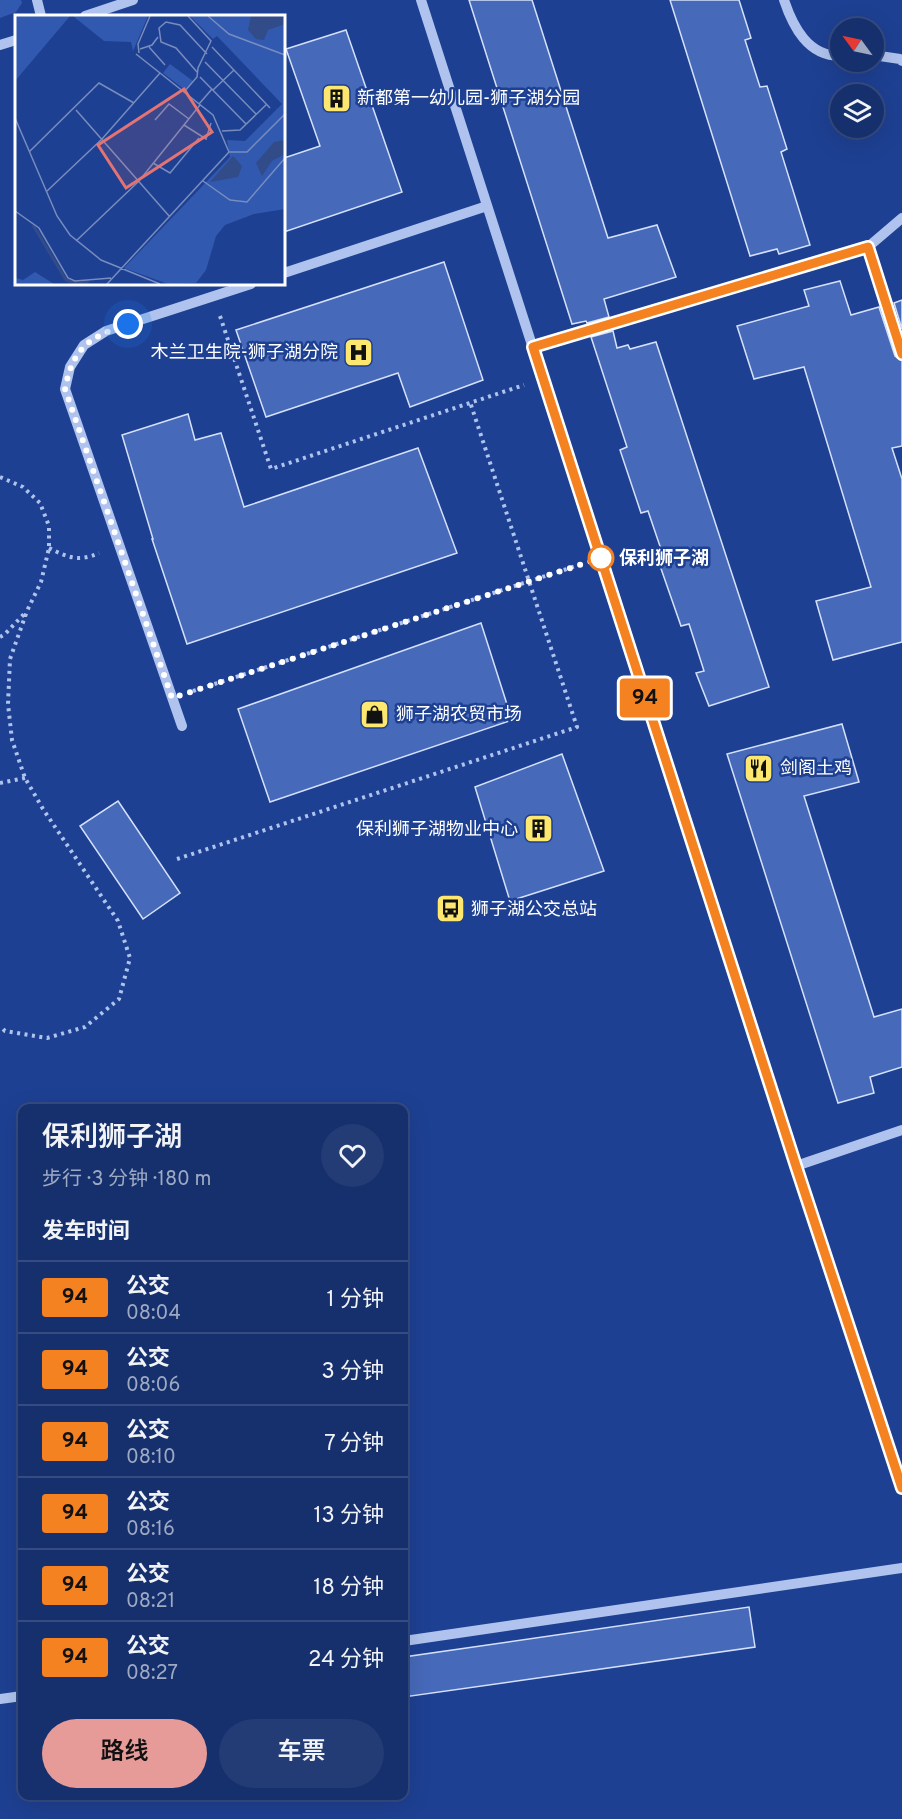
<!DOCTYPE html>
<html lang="zh">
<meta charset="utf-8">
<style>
body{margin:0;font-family:Overpass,"Noto Sans SC",sans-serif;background:#233c76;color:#f1f3f6;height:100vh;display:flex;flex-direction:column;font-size:22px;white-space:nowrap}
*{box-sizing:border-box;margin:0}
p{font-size:20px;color:#9ea9c2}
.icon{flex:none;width:33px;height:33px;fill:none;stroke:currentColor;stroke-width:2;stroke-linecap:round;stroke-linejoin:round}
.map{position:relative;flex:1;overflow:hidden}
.sheet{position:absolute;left:18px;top:1104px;width:390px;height:696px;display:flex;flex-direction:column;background:#16306e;border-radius:12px;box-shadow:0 6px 24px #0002,0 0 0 2px #354b81}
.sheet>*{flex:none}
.badge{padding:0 12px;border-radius:4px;font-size:21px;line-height:39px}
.needle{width:39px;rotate:303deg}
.buttons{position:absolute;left:830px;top:18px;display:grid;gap:12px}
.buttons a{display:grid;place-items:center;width:54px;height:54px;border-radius:50%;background:#16306e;box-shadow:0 6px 24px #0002,0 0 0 2px #354b81;font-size:30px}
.you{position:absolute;width:30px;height:30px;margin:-15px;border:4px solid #fff;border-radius:50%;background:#1a73e8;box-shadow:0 0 0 9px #1a73e833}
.map>.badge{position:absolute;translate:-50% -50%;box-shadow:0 0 0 3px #fff}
h2{padding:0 24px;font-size:22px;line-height:54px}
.round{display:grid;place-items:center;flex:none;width:63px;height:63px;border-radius:32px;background:#233c76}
.headline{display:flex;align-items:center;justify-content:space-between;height:102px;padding:0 24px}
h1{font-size:28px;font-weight:600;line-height:45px}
.action{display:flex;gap:12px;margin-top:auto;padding:12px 24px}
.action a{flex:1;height:69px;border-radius:36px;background:#e69b98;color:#111;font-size:24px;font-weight:600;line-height:69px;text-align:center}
.action a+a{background:#233c76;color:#f1f3f6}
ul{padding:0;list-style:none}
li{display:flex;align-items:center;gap:18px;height:72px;padding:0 24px;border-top:2px solid #354b81}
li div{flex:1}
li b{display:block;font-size:22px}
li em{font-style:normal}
li .badge{min-width:66px;font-weight:700;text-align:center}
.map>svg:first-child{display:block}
</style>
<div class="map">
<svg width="902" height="1819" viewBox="0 0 902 1819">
<rect width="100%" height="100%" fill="#1e4092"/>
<path fill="#3159b0" d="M0,0H21L22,3L16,12L0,18Z"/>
<path fill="#4669b9" stroke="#d5e1fa" stroke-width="1.5" d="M469,0H532L608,238L657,225L676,277L604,299L609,317L587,323L586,321L572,324Z
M670,0H739L751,38L745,40L760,87L767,86L787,149L781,152L810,245L779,254L777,249L750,256Z
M346,30L402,192L284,232V158L320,146L286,49Z
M444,262L483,380L410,407L398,373L266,417L236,330Z
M840,281L851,315L879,307L895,356L902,361V446L892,448L902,479V642L833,660L816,601L871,587L804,367L754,379L737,326L809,306L804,290Z
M902,300V329L894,303Z
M613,331L617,348L628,345L630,349L656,342L769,687L709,706L696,673L704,671L689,624L681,626L658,560L664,558L648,511L641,513L620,450L627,447L591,337Z
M188,414L195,440L221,433L244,507L418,448L457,553L187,644L152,539H153L122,435Z
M481,623L512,720L270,802L238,709Z
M842,724L859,782L804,796L874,1017L902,1009V1067L870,1077L874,1093L838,1103L727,754Z
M562,754L604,871L510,901L475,787Z
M118,801L180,893L143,919L80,826Z
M749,1607L755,1647L404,1697V1657Z"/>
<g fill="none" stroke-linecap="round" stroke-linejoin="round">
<path stroke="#afc3ee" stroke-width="4" stroke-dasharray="3 4.5" stroke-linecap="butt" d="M220,316L271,469L524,385
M0,477L23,487L40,503L49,526V548L41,582L27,611L10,659L8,704L12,740L25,778L43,809L118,921L130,958L119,999L85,1027L47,1038L5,1031L0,1026
M49,548C69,558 79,562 99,553
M0,637L5,634L25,613
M193,691L579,565
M0,783L25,778
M177,859L577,727L470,402"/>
<path stroke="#afc3ee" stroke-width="10" d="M37,0L41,16
M421,0L796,1166L902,1488
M784,0C793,27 808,56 840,56
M85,16L133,0
M0,45L16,40
M873,55L900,59L902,61
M868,247L902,354
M284,273L487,206
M533,347L868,247L902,218
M182,726L65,389L70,367L84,345L106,331L251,284
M796,1166L902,1130
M404,1641L902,1568
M0,1699L22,1696"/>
</g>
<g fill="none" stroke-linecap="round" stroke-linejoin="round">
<defs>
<path id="line" d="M902,354L868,247L533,347L796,1166L902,1488"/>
</defs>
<use href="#line" stroke="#fff" stroke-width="14"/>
<use href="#line" stroke="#f58220" stroke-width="9"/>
<path stroke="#fff" stroke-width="6" stroke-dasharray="0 10.8" d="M128,324C89,337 73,348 65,389L172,698L601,558"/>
</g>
<defs>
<symbol id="building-square" viewBox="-11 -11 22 22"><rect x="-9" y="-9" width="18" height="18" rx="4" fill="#fde76e" stroke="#1e4092"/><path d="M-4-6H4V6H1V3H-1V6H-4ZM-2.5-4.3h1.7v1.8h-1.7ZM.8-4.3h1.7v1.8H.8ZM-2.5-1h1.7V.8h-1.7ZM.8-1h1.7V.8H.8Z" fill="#111"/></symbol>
<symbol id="hospital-square" viewBox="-11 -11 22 22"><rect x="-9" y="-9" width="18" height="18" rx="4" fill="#fde76e" stroke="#1e4092"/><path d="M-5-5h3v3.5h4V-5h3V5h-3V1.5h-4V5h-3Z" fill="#111"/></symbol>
<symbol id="shop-square" viewBox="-11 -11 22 22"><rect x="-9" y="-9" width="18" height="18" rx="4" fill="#fde76e" stroke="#1e4092"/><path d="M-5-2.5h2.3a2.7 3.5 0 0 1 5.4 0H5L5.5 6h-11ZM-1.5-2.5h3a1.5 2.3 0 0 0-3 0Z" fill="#111"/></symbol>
<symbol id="restaurant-square" viewBox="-11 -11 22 22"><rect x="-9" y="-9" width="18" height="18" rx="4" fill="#fde76e" stroke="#1e4092"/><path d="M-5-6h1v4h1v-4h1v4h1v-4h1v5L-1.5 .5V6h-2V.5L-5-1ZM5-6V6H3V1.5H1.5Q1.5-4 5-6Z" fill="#111"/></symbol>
<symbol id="bus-square" viewBox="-11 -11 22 22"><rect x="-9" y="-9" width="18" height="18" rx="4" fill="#fde76e" stroke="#1e4092"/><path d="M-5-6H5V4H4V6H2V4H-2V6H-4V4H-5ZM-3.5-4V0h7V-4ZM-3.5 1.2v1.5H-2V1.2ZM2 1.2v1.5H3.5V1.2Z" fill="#111"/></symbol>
</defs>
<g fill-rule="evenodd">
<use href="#building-square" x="320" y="82" width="33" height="33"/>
<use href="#hospital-square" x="342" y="336" width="33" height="33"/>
<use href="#shop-square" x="358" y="698" width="33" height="33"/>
<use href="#restaurant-square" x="742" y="752" width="33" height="33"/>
<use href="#building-square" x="522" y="812" width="33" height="33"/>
<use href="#bus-square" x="434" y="892" width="33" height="33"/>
</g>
<circle fill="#fff" stroke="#f58220" stroke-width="3" cx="601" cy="558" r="12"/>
<g text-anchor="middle" stroke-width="5" stroke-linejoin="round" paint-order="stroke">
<g font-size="18" fill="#fff" stroke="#1e4092" text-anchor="start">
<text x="357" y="104">新都第一幼儿园-狮子湖分园</text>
<text x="338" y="358" text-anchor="end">木兰卫生院-狮子湖分院</text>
<text x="396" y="720">狮子湖农贸市场</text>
<text x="780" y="774">剑阁土鸡</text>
<text x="518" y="835" text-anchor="end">保利·狮子湖物业中心</text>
<text x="471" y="915">狮子湖公交总站</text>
</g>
<g font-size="18" font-weight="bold" fill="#fff" stroke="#1e4092" text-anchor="start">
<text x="619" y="564">保利狮子湖</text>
</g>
</g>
<g transform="translate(15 15)">
<rect width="270" height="270" fill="#1e4092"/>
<path d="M0,1H55L0,66ZM58,1H133L118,36L116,27L89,26ZM175,1H270V194L239,199L210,210L201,221L191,255L181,268L153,269L109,253L215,142L212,125L230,126L267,89L202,21L198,24ZM155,49L178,66L170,75L148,58ZM0,245L1,263L8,265L20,257L39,269H0Z" fill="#3159b0"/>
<path d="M236,1H270V9L253,15L249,25L241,24L233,15ZM270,125V139L257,146L247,161L241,148L259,127ZM218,141L227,151L223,162L195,167Z" fill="#324b89"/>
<path fill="none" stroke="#324b89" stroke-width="3" d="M18,210L51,265L64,269L74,266"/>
<path fill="none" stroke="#788cbe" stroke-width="1.5" d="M193,1L214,19L270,40M134,32L150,50M197,32L255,93M125,34L137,30L143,22M124,38L123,29L135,1M190,47L241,99M182,57L161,33L146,27L144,13L151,7L165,10L192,39M185,62L231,109M198,75L219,55M169,77L182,62L183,53L196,26L173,1M184,89L197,74M61,95L155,202M0,103L42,201L55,220L86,245L145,269M140,105L154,89L174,104M169,110L191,124L196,108M207,116L225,115L252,89M14,137L84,68L119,88M214,137H232L270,99M138,148L155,158L184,123M188,166L215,185L232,187L270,143M32,176L87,124L145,58M0,196L24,213L53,263L60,266L96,263M61,226L124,166L185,90M92,269L214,137L198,100L121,39"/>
<path fill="#e47373" fill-opacity="0.15" stroke="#e47373" stroke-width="3" d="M169,74L197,117L111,173L83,130Z"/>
<rect width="270" height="270" fill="none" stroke="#fff" stroke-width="3"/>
</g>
</svg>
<div class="buttons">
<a><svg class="needle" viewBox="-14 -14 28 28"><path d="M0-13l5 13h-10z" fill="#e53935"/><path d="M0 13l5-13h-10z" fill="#9ea9c2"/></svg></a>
<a><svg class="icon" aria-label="layers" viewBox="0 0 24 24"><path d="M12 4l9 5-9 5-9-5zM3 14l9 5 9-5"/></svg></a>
</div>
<div class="you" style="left:128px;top:324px"></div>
<b class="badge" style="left:645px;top:698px;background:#f58220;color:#111">94</b>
<section class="sheet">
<div class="headline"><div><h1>保利狮子湖</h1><p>步行 · 3 分钟 · 180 m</p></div><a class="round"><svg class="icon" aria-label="heart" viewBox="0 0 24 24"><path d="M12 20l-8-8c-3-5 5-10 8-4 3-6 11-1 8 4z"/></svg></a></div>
<h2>发车时间</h2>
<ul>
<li><span class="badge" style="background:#f58220;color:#111">94</span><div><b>公交</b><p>08:04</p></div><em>1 分钟</em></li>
<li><span class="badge" style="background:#f58220;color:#111">94</span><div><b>公交</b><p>08:06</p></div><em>3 分钟</em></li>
<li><span class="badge" style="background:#f58220;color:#111">94</span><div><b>公交</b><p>08:10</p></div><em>7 分钟</em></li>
<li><span class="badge" style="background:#f58220;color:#111">94</span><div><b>公交</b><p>08:16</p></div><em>13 分钟</em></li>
<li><span class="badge" style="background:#f58220;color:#111">94</span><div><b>公交</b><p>08:21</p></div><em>18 分钟</em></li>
<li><span class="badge" style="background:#f58220;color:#111">94</span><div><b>公交</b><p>08:27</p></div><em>24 分钟</em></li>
</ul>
<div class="action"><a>路线</a><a>车票</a></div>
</section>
</div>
